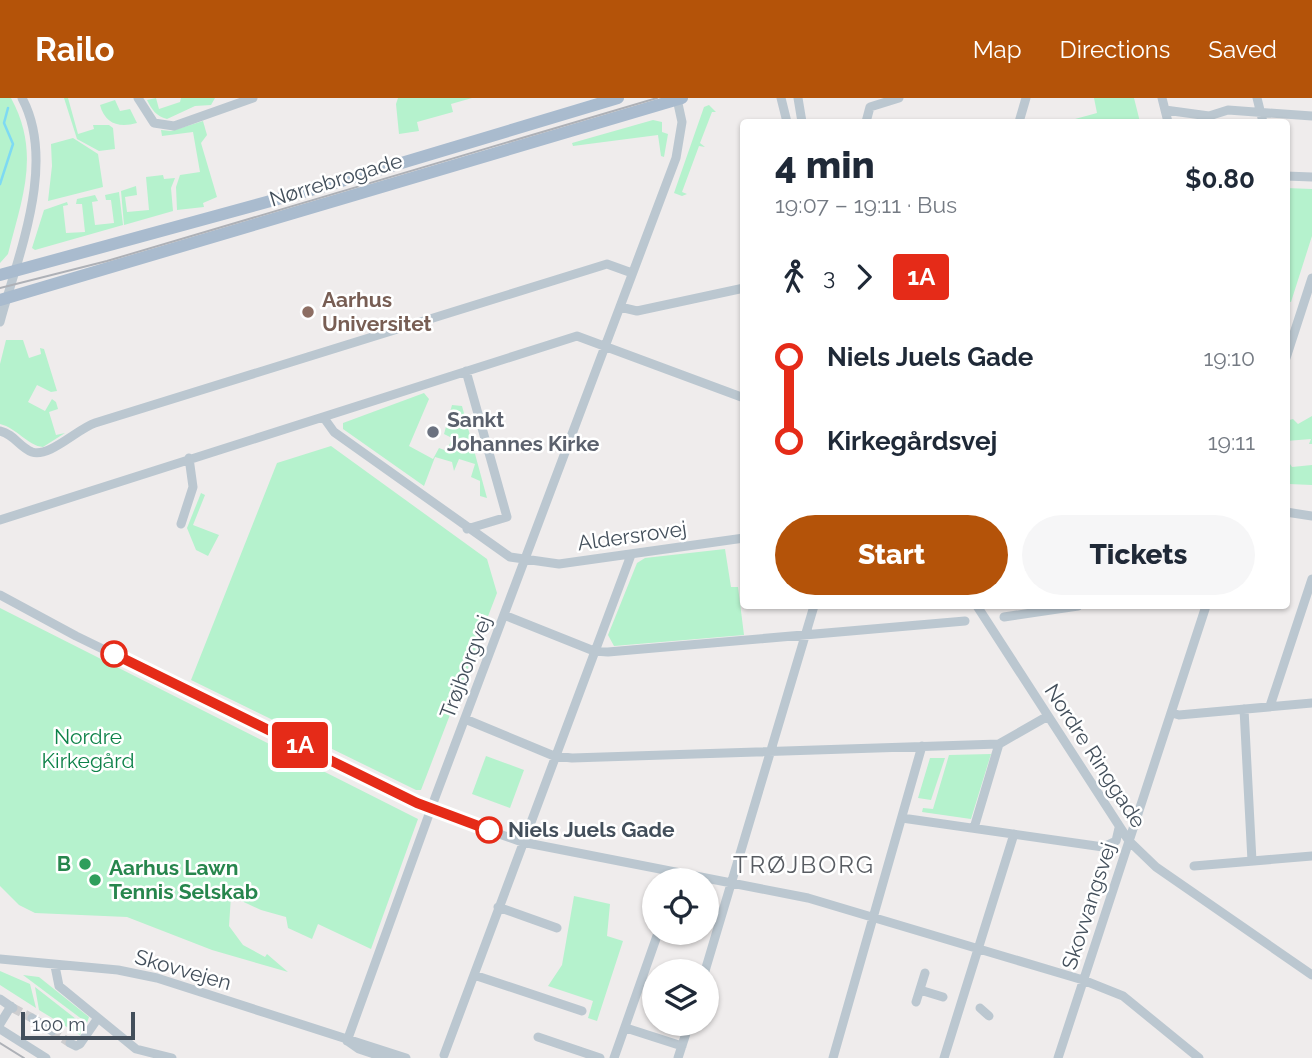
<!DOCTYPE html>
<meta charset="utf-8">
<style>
body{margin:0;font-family:Raleway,sans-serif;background:#f6f6f7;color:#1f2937;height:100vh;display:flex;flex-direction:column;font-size:26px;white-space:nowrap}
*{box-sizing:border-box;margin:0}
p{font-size:23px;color:#747a83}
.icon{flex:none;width:38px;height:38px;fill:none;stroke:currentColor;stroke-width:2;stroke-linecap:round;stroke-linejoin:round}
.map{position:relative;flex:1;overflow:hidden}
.sheet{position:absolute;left:740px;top:21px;width:550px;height:490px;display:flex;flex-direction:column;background:#fff;border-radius:7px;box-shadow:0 2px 5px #0004}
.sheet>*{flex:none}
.badge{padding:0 14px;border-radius:5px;font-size:24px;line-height:46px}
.controls{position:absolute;left:642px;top:770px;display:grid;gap:14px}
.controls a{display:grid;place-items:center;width:77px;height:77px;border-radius:50%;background:#fff;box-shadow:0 2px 5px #0004;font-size:35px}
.scale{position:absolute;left:21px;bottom:18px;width:114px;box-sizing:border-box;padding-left:7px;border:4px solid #434f5b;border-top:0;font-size:19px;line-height:24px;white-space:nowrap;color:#434f5b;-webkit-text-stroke:5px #fff;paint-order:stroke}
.map>.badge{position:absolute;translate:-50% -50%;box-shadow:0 0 0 4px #fff}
.legs{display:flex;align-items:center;gap:10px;height:77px;padding:0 35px;font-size:23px}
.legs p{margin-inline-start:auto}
.headline{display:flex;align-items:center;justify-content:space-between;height:119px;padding:0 35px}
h1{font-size:38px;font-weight:800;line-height:52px}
.action{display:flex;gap:14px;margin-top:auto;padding:14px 35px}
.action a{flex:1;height:80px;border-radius:42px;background:#b45309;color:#fff;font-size:28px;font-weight:800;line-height:80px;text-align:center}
.action a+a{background:#f6f6f7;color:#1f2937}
ul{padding:0 35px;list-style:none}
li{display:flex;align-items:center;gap:24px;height:84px;font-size:26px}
li i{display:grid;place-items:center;width:10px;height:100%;margin:0 9px;background:currentColor}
li i::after{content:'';width:18px;height:18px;margin:-9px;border:5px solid;border-radius:50%;background:#fff}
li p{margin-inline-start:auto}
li:first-child i{background:linear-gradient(#0000 50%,currentColor 0)}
li:last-child i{background:linear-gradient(currentColor 50%,#0000 0)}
header{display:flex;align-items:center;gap:42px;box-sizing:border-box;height:98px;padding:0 35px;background:#b45309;color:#fff}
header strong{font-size:33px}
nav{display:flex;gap:38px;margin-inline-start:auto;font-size:24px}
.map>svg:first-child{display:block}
</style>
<header>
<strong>Railo</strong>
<nav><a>Map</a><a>Directions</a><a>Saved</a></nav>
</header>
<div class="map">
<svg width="1312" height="960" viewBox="0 0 1312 960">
<rect width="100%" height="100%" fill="#efecec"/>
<path fill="#b5f2cd" d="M0,0H11C41,55 22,100 8,156L0,165Z
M64,0H68L78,36L94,31L93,27H109L113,30L115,51L99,53L77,41Z
M156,0L159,11L180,4L181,0H215L211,7L195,8L167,21C156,18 152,12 147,2Z
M398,0H472L451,6L453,14L417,24L419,33L399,36L396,6Z
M1094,0H1134L1140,24H1064L1097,15Z
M115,2L120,13L130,11L137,25C119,30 105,26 100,7Z
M709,7L716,14H712L700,45L705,49L699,48L682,94L687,96L682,98L674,95L704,9Z
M653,22L662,24V34L668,36L664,59L661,58L658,37L573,48L572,45Z
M203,23L207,37L201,45L217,99L203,105L204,109L177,112L176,89L180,77L200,74L193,34L162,38L161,32L171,33Z
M73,40L98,56L103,89L48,103L52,68L51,46Z
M163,77L164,81L175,80L171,90L173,113L124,127L121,93L136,88L137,97L125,99L127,114L149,112L146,79Z
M1286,90L1312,91V138L1291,204L1286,203Z
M119,94L123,127L35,152L32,150L44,112L67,104L68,107L63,108L66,135L85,134L82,106H76L77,101L95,97L98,103L92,104L95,127L114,125L111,102H106L105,97Z
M6,242H23L29,260L41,256L40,250L44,251L57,293L51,294L37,287L28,304L45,313L52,301L56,304L58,311L49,314L56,337L65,335L43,349C28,348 17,330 0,326V266Z
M424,295L429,301L409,348L433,361L439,350L447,353L452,340L444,336L452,307L462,308L487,400L480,398V383L471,379L475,366L459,361L454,373L452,364L435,359L424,388L343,331V325Z
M1312,318V346H1309L1311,341L1286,343V323L1293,321L1298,326Z
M331,348L487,461L497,495L421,692H416L191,582L277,365Z
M1290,366L1292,369L1312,367V387L1289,386L1286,370H1289Z
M201,395L205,397L193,427L219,437L208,458L196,452L187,430Z
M725,451L731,489H738L744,537L614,548L608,537L637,465L645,460Z
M0,510L418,721L371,851L318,826L312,841L288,830L286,819L261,812L231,798L229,828L243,847L265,859L267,856L288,874L212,852L127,819L35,815L19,807L0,788Z
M991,656L971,721L922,714L923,710L933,711L949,657Z
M486,658L524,672L510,710L472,696Z
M930,660H945L931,702L918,700Z
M574,798L610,806L607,838L623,843L597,923L588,920L593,903L548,888L562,867Z
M0,873L30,886L36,910L0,887Z
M23,877L39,879L89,919L87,925Z
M35,889L85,928L80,937L39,912Z"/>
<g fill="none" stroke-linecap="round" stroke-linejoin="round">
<path stroke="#7edaf3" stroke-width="2.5" d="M0,86L13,46L4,25L8,10"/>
<path stroke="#cdcdcf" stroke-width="9" stroke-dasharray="9 4.5" stroke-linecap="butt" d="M13,910L32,920
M52,933L70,945"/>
<path stroke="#bbc7d0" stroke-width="9" d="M138,0L154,25L174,28L253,0
M781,0L787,24
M798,0L802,24
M1162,0L1168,24
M1257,0L1263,24
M1165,12L1209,18L1228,12L1312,18
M866,24L870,9L899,0
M1019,24L1026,0
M1286,78L1312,79
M620,209L637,213L744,190
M0,224C18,157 57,65 22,0
M1286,260L1312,180
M466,273L507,419L467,431
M324,320L334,334L510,459L559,466L744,440
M0,333C14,336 19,349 32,354C49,360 77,331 95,325L607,166L632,175
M1286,414L1312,418
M0,422L577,238L744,300
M181,426L193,389L189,360
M0,497L76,538L442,716L522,744L808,800L1083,882L1123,898L1199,960
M977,508L1129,743L1156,769L1312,877
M504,517L594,553L608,554L965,523
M1004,519L1078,508
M1270,608L1312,481
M1244,611L1252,763
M1172,615L1179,617L1312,605
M465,621L554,658L572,660L999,646L1048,618
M902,720L1103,749L1116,743L1119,730
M974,730L999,646
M1194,768L1312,758
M498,809L557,830
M0,861L118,872L157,880L406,960
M55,868L59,888L136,951L172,960
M705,873L814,508
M474,877L582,913
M920,892L943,899
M0,901L13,910
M916,904L925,875
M980,910L989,918
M32,920L52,933
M0,926L11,908
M626,930L682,948
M0,931L46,960
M538,939L600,960
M347,943L436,697L676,60L682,24L677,1
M349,944L359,951L386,960
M70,945L76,948L80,946L98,920
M444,957L631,457
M614,960L658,835
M678,960L689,926
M833,960L922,648
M944,960L1014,736
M1058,960L1206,508"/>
<path stroke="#a9bbce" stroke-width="12" d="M0,177L318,90L618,0
M0,202L682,0"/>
<path stroke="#aeb1b7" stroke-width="2" d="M0,190L107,163L657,0
M0,945L24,960"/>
</g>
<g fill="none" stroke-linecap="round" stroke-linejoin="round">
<defs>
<path id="line-1" d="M114,556L417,705L489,732"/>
</defs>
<use href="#line-1" stroke="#fff" stroke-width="16"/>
<use href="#line-1" stroke="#e52b18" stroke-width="10"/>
</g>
<circle fill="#8d6e63" stroke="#fff" stroke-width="2.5" cx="308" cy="214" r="7"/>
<circle fill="#6b7280" stroke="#fff" stroke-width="2.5" cx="433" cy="334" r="7"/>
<g fill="#fff" stroke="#e52b18" stroke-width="3.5">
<circle cx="114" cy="556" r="12"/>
<circle cx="489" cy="732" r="12"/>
</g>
<g fill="#2e9e5b" stroke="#fff" stroke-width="2.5">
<circle cx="85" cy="766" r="7"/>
<circle cx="95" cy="782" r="7"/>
</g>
<g text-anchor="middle" stroke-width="5" stroke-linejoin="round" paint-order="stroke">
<g font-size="21" fill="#434f5b" stroke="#fff">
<text transform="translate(336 82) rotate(-17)" y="7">Nørrebrogade</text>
<text transform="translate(632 438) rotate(-8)" y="7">Aldersrovej</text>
<text transform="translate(466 569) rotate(-69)" y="7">Trøjborgvej</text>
<text transform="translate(1095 658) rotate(57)" y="7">Nordre Ringgade</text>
<text transform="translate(1089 808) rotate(-72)" y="7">Skovvangsvej</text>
<text transform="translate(183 872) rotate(16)" y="7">Skovvejen</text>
</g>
<g font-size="21" font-weight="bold" fill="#785e54" stroke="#fff" text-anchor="start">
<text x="322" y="209">Aarhus<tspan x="322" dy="24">Universitet</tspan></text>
</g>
<g font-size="21" font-weight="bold" fill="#5b616d" stroke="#fff" text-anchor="start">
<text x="447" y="329">Sankt<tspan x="447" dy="24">Johannes Kirke</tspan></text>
</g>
<g font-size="21" fill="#0e8249" stroke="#fff">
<text x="88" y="646">Nordre<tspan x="88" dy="24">Kirkegård</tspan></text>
</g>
<g font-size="21" font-weight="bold" fill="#434f5b" stroke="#fff" text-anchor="start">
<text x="508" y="739">Niels Juels Gade</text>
</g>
<g font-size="21" font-weight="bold" fill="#27864d" stroke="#fff" text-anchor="end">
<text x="71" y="773">B</text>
<text x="109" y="777" text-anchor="start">Aarhus Lawn<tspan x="109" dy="24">Tennis Selskab</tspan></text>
</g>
<g font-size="24" letter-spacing="2" fill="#585c62" stroke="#fff">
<text x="804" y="775">TRØJBORG</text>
</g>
</g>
</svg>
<div class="controls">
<a><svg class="icon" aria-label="locate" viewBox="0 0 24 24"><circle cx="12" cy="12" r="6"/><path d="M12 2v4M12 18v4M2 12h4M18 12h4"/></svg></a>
<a><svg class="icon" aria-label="layers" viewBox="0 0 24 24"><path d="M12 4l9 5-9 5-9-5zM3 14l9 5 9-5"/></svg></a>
</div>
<div class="scale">100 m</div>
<b class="badge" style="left:300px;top:647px;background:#e52b18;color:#fff">1A</b>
<section class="sheet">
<div class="headline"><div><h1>4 min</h1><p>19:07 – 19:11 · Bus</p></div><b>$0.80</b></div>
<div class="legs"><svg class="icon" aria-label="walk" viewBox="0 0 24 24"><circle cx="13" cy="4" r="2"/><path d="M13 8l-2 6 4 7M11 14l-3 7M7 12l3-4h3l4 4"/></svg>3<svg class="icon" aria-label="forward" viewBox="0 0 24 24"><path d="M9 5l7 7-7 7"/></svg><b class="badge" style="background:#e52b18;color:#fff">1A</b></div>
<ul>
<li><i style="color:#e52b18"></i><b>Niels Juels Gade</b><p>19:10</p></li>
<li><i style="color:#e52b18"></i><b>Kirkegårdsvej</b><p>19:11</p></li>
</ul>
<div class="action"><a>Start</a><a>Tickets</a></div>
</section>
</div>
